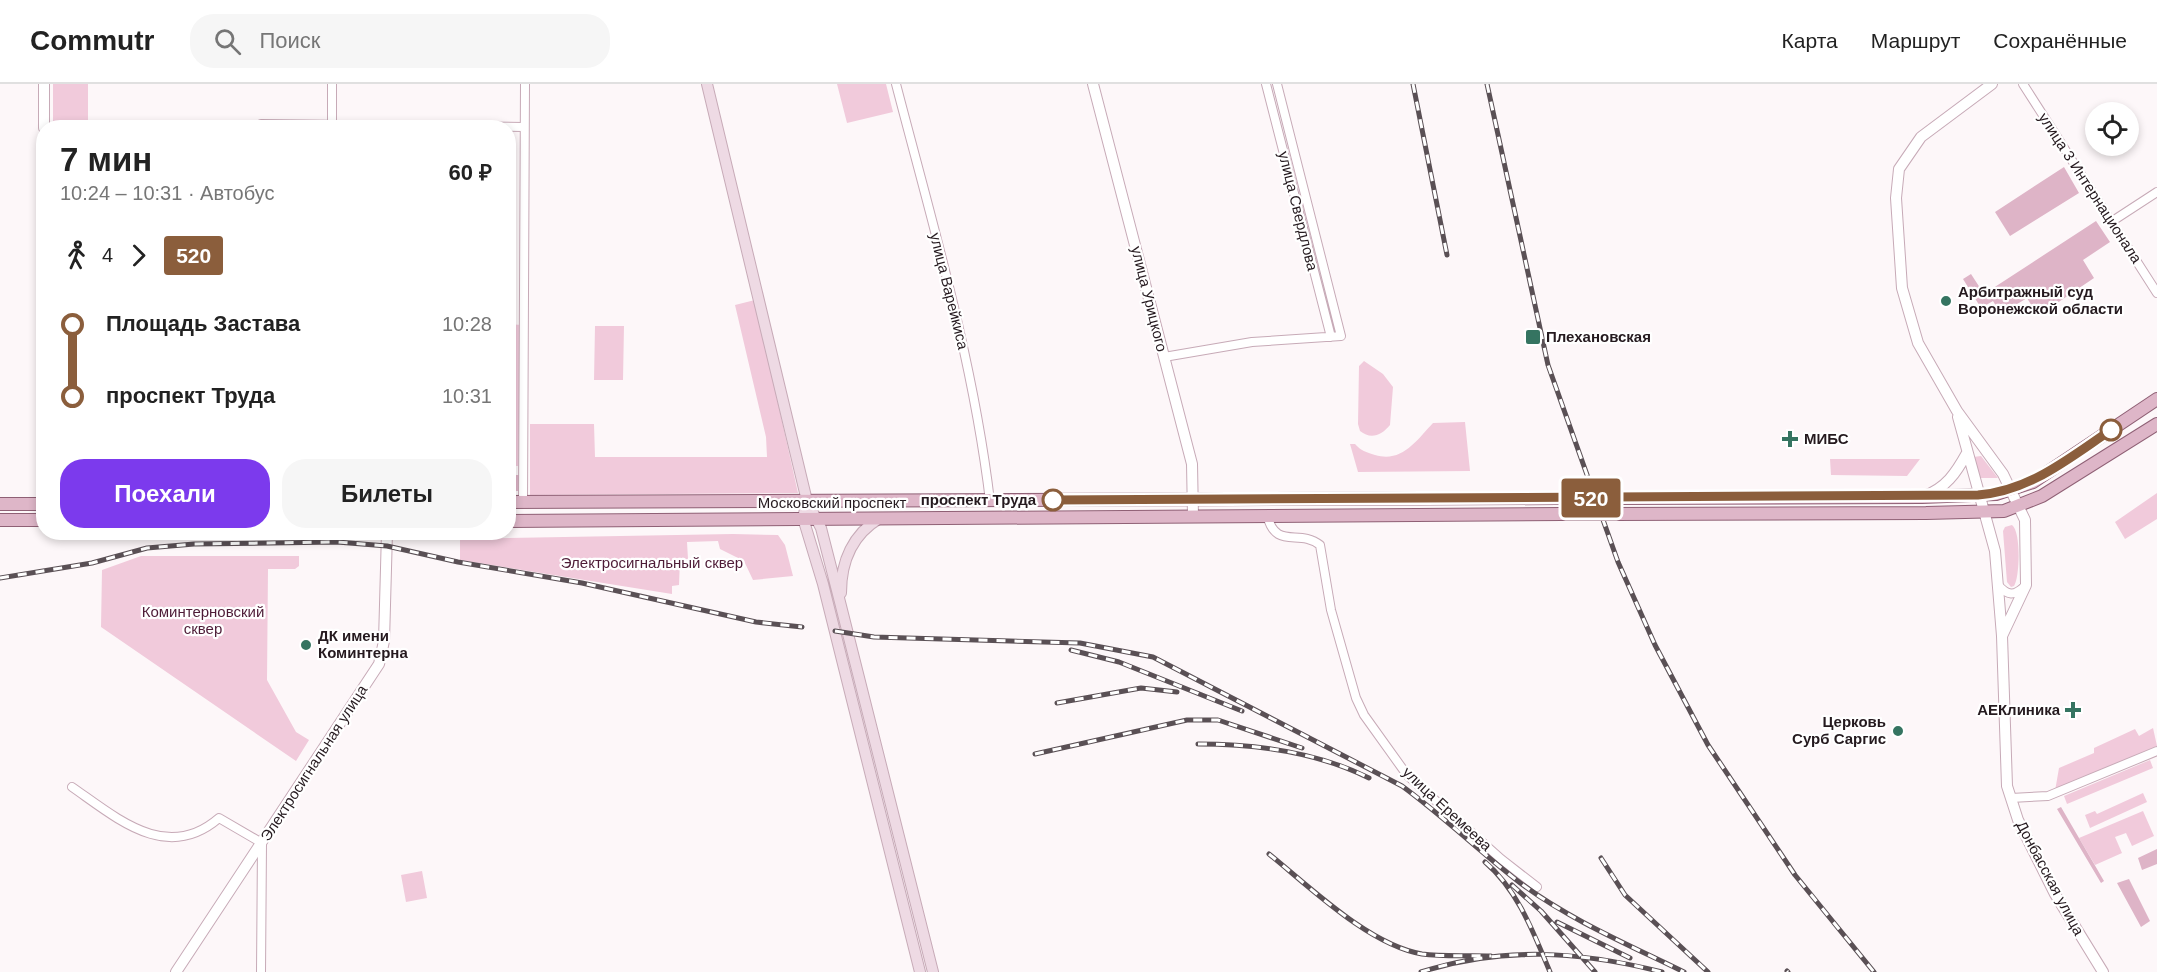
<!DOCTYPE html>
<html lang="ru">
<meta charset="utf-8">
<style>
body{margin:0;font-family:Arial,sans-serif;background:#f6f6f6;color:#222;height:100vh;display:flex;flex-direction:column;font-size:22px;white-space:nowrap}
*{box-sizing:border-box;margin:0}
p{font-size:20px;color:#767676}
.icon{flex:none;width:33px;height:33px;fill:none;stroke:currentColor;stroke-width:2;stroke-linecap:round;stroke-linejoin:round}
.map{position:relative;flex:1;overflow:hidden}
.side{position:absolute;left:36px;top:36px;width:480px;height:420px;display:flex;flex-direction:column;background:#fff;border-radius:24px;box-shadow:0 3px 9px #0003}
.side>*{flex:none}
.badge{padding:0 12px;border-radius:4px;font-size:21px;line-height:39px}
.fabs{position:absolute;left:2085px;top:18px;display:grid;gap:12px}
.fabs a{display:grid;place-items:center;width:54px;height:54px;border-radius:50%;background:#fff;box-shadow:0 3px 9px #0003;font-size:30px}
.map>.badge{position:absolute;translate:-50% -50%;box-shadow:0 0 0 3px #fff}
.legs{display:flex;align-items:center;gap:9px;height:66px;padding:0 24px;font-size:20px}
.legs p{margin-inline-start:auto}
.head{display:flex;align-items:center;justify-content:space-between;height:102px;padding:0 24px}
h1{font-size:33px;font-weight:700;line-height:45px}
.primary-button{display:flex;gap:12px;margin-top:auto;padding:12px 24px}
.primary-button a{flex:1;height:69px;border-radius:24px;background:#7c3aed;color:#fff;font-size:24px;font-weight:700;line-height:69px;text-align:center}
.primary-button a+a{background:#f6f6f6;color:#222}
ul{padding:0 24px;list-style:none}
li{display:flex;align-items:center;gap:21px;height:72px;font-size:22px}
li i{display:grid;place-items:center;width:9px;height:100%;margin:0 8px;background:currentColor}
li i::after{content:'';width:15px;height:15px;margin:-8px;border:4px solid;border-radius:50%;background:#fff}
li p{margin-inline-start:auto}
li:first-child i{background:linear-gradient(#0000 50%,currentColor 0)}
li:last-child i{background:linear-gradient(currentColor 50%,#0000 0)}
header{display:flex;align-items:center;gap:36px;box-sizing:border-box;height:84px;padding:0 30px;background:#fff;border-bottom:2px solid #e0e0e0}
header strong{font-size:28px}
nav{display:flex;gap:33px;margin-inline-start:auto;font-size:21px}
.search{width:420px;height:54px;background:#f6f6f6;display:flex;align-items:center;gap:15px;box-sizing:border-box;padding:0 21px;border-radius:24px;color:#767676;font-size:22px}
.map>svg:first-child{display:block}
</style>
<header>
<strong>Commutr</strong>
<div class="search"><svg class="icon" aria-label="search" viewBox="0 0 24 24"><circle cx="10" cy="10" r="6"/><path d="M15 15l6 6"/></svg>Поиск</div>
<nav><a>Карта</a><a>Маршрут</a><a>Сохранённые</a></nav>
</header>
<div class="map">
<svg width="2157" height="888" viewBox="0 0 2157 888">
<rect width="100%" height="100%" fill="#fdf7f9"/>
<path fill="#f1cadb" d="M53,0H88V43H53Z
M837,0H886L893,28L847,39Z
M755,216L798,409L530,411V340H594L595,373H767L766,353L735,221Z
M509,240L521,241L518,382H509Z
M595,242H624L623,296H594Z
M1364,277L1383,290L1393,303L1390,341C1382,351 1371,356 1360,347L1358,340L1359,282Z
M1465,338L1470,387L1358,388L1350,360H1355C1361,367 1366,368 1375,371C1402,379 1416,357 1433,339Z
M1981,372L1998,394H1980L1973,373Z
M1830,375H1920L1907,392L1831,391Z
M2157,409V435L2125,455L2115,438Z
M2012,441C2021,447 2020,493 2014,502L2011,503L2007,498L2003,447L2005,443Z
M733,450L778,451L785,461L793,492L753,496L744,477L720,465L718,457L687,458L688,475H680L679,501L672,502V510L460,476V455Z
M141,472H299V482L295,485H268L267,596L296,648L309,656L296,677L101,543L102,486Z
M2153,644L2157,662L2055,707L2059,684L2094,669V664L2135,645L2139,652Z
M2150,676L2153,684L2067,720L2064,712Z
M2143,709L2147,718L2090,744L2085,731L2095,727L2097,730Z
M2143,727L2154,752L2132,762L2126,749L2115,753L2122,769L2095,781L2079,754Z
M422,787L427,814L406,818L401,791Z"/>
<path fill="#deb4c7" d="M2064,83L2079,109L2010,152L1995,128Z
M2096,137L2110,158L2083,176L2094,194L2038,232L2027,214L2001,230L1993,217L1981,224L1963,195L1971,190L1984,210Z
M509,391H519V407H509Z
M2061,723L2104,797L2101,799L2057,725Z
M2157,765V780L2142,786L2138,774Z
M2129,795L2150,837L2141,843L2117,799Z"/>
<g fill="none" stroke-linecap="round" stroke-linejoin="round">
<defs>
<path id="minor" d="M896,0C932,138 973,275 990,417
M1266,0L1331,253
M2023,0L2157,209
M332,43V0
M258,44L261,40L524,43
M2111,138L2157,108
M1164,273L1252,258L1341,252L1277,0
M523,418L525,0
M1267,431C1276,467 1299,444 1320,461L1331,526L1356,614L1364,631L1407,691L1501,775L1537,803
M1998,501C2008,512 2014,512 2024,503
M72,703C118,735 167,779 219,734L262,759L261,888
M2011,714L2048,712L2157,667"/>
<path id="tertiary" d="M44,0V44
M1093,0L1192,380L1193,432
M1992,0L1921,53L1899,85L1896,114L1902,204L1918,259L1957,327L2003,390L2025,436L2026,501L2002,552
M1958,333L1995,467L2002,552L2007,702L2018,736L2055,810L2103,888
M1924,412C1946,404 1956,389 1967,369
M176,888L379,580L384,557L387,448"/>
<path id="secondary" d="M707,0L807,417L821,444L840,518L933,888
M807,417L803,434L823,500L920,888
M841,509C841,477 853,450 880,434"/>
<path id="primary" d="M1607,414L1922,413L1996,410L2033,398L2157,315
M508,418L1557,414
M0,420H44
M1612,430L1926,429L2004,427L2042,412L2157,340
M0,436H44
M508,437L1562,430"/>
</defs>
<use href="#minor" stroke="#c7aab7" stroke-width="10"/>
<use href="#tertiary" stroke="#c7aab7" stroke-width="12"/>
<use href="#secondary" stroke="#c7aab7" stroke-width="12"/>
<use href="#primary" stroke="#8f6075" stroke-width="14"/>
<use href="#minor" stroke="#fff" stroke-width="8"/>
<use href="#tertiary" stroke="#fff" stroke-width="10"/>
<use href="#secondary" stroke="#eedae4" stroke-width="10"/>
<use href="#primary" stroke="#deb6c8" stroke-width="12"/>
<defs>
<path id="rail" d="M1413,0L1447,171
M1487,0L1548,281L1618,478L1655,561L1708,661L1795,791L1874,888
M0,494L92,479L147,464L194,460L337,458L387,462L458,478L582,499L756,538L802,543
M835,547L874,553L1080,559L1153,573L1402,702C1443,732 1479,767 1519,798C1568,835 1629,861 1684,888
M1071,566L1119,578L1242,627
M1057,619L1141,604L1177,608
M1198,660C1255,660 1317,668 1369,694
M1035,670L1187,636H1218L1302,664
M1269,770C1310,803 1369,861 1422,870C1444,873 1469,871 1491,872
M1601,774L1625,811L1708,888
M1485,778C1518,806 1534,850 1550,888
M1512,801L1541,827L1595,888
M1557,838L1630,874
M1787,887L1788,888
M1421,888C1503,862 1579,867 1662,888"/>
</defs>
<use href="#rail" stroke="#5a5055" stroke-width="5"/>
<use href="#rail" stroke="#fff" stroke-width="3" stroke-dasharray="9" stroke-linecap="butt"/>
<defs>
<path id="primary-bridge" d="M1557,414H1607
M1562,430H1612"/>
</defs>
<use href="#primary-bridge" stroke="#8f6075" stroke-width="14" stroke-linecap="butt"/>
<use href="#primary-bridge" stroke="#deb6c8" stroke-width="12"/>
</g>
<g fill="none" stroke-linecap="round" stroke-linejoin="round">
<defs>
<path id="line-1" d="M1053,416L1978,411C2030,407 2069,374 2111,346"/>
</defs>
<use href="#line-1" stroke="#fff" stroke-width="14"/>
<use href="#line-1" stroke="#8b5e3c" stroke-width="9"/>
</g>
<g fill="#357461" stroke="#fff" stroke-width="2">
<circle cx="1946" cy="217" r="6"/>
<rect x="1525" y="245" width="16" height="16" rx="3"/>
<path d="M1787 346h6v6h6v6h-6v6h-6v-6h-6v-6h6z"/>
<circle cx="306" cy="561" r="6"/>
<path d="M2070 617h6v6h6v6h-6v6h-6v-6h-6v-6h6z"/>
<circle cx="1898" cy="647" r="6"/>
</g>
<g fill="#fff" stroke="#8b5e3c" stroke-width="3">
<circle cx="2111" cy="346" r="10"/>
<circle cx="1053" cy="416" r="10"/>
</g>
<g text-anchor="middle" stroke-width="4.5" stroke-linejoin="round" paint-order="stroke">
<g font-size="15" fill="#251a1f" stroke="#fff">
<text transform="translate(2090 104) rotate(57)" y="5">улица 3 Интернационала</text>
<text transform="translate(1298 127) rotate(76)" y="5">улица Свердлова</text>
<text transform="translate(949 207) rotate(76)" y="5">улица Варейкиса</text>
<text transform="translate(1149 215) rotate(76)" y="5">улица Урицкого</text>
<text x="832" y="424">Московский проспект</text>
<text transform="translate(314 679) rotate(-57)" y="5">Электросигнальная улица</text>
<text transform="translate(1447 725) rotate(43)" y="5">улица Еремеева</text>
<text transform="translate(2050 794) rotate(62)" y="5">Донбасская улица</text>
</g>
<g font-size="15" font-weight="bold" fill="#251a1f" stroke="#fff" text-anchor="start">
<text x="1958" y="213">Арбитражный суд<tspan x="1958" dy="17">Воронежской области</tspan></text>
<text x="1546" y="258">Плехановская</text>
<text x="1804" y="360">МИБС</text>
<text x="318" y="557">ДК имени<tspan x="318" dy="17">Коминтерна</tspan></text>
<text x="2060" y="631" text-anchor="end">АЕКлиника</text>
<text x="1886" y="643" text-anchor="end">Церковь<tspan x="1886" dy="17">Сурб Саргис</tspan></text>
</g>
<g font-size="15" font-weight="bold" fill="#251a1f" stroke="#fff" text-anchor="end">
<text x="1036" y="421">проспект Труда</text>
</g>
<g font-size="15" fill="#4e1c37" stroke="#fff">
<text x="652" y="484">Электросигнальный сквер</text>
<text x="203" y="533">Коминтерновский<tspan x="203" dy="17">сквер</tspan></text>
</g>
</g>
</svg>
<div class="fabs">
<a><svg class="icon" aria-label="locate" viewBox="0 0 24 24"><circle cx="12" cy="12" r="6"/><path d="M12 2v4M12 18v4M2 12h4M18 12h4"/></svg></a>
</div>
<b class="badge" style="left:1591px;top:414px;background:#8b5e3c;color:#fff">520</b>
<section class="side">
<div class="head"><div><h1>7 мин</h1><p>10:24 – 10:31 · Автобус</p></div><b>60 ₽</b></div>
<div class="legs"><svg class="icon" aria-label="walk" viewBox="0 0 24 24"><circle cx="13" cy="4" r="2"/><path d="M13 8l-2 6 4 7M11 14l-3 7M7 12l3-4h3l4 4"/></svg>4<svg class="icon" aria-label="forward" viewBox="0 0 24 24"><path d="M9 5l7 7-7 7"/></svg><b class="badge" style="background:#8b5e3c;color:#fff">520</b></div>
<ul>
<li><i style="color:#8b5e3c"></i><b>Площадь Застава</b><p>10:28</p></li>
<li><i style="color:#8b5e3c"></i><b>проспект Труда</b><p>10:31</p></li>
</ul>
<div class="primary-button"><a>Поехали</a><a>Билеты</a></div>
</section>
</div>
